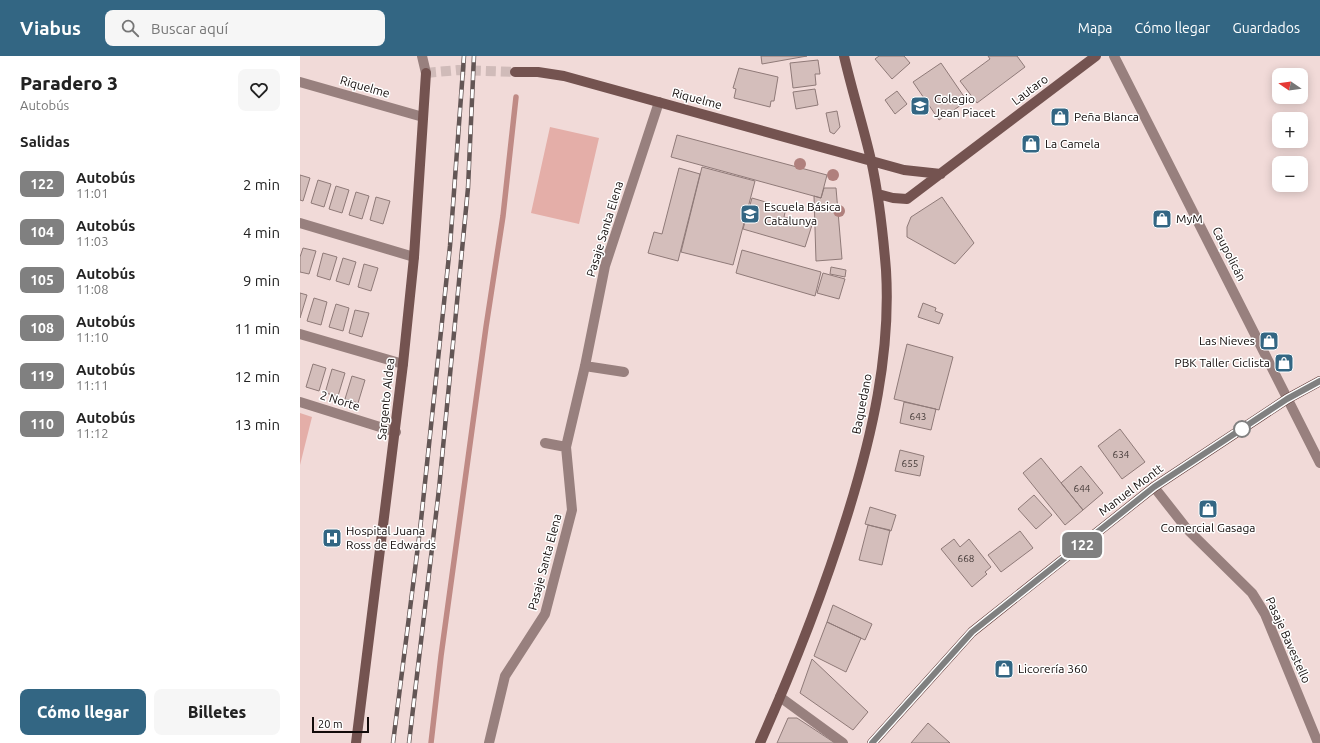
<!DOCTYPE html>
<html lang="es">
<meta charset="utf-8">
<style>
body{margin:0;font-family:Ubuntu,sans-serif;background:#f6f6f6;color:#222;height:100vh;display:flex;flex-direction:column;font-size:15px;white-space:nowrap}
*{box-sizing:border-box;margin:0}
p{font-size:13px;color:#767676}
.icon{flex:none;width:22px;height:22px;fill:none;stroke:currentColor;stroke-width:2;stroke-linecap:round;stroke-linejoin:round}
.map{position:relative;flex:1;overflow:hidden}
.sheet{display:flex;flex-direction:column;background:#fff;width:300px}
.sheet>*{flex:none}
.badge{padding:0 8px;border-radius:6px;font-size:14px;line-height:26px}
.needle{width:26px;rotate:283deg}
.buttons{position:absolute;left:972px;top:12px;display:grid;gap:8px}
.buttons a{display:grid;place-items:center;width:36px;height:36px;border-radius:8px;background:#fff;box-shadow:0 2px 10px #0003;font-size:20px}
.scale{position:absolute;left:12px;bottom:10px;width:57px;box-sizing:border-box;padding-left:4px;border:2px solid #120b0a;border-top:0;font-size:11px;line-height:14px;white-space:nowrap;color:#120b0a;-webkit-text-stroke:3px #fff;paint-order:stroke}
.map>.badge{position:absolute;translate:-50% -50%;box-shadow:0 0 0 2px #fff}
h2{padding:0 20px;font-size:15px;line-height:36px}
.round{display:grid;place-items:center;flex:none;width:42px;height:42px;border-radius:8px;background:#f6f6f6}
.head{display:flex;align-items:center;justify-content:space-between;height:68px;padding:0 20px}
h1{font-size:19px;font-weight:800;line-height:30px}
.action{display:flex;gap:8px;margin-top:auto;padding:8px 20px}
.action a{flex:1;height:46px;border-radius:8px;background:#336683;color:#fff;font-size:16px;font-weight:800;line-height:46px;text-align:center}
.action a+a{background:#f6f6f6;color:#222}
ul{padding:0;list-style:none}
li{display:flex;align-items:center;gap:12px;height:48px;padding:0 20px}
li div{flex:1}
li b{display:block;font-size:15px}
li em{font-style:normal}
li .badge{min-width:44px;font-weight:700;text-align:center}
header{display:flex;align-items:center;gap:24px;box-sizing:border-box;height:56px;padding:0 20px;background:#336683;color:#fff}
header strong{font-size:19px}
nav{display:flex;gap:22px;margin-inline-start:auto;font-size:14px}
.search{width:280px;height:36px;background:#f6f6f6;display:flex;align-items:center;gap:10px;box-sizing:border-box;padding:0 14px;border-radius:8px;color:#767676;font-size:15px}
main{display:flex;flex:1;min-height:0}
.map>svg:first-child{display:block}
</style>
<header>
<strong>Viabus</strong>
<div class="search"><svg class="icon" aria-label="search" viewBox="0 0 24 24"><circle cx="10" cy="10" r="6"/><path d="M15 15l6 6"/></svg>Buscar aquí</div>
<nav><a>Mapa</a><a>Cómo llegar</a><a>Guardados</a></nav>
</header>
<main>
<section class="sheet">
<div class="head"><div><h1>Paradero 3</h1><p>Autobús</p></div><a class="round"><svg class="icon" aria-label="heart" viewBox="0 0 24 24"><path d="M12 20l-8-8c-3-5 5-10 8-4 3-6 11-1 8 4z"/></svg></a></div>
<h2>Salidas</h2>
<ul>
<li><span class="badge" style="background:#808080;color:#fff">122</span><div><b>Autobús</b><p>11:01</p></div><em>2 min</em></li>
<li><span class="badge" style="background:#808080;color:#fff">104</span><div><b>Autobús</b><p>11:03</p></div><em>4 min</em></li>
<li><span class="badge" style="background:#808080;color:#fff">105</span><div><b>Autobús</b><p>11:08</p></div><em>9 min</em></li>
<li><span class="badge" style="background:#808080;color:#fff">108</span><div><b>Autobús</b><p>11:10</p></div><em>11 min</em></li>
<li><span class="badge" style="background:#808080;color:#fff">119</span><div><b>Autobús</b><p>11:11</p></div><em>12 min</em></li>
<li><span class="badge" style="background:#808080;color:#fff">110</span><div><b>Autobús</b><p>11:12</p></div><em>13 min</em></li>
</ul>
<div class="action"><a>Cómo llegar</a><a>Billetes</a></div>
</section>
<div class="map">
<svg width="1020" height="687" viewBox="0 0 1020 687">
<rect width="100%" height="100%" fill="#f1dad8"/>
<path fill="#e4aea8" d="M250,71L299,82L279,168L231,157Z
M0,357L12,361L0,409Z"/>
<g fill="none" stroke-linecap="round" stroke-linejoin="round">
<path stroke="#bf8a85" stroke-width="5.5" d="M131,687L141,600L186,271L203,160L216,41"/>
</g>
<path fill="#d4bebb" stroke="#8f7a78" d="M461,0H507L462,8Z
M579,0H604L610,7L592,23L575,3Z
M688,0H717L725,11L677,47L660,25L690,3Z
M518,4L520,18H515L516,29L493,32L490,7Z
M641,7L667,45L639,64L613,26Z
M439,12L478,21L474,45H471L470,51L434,42L436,33L433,32Z
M515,33L518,49L496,53L493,36Z
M597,35L607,48L595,58L585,44Z
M537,55L540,71L534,78L530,76L526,57Z
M377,79L527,119L521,142L371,101Z
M402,111L455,125L433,209L381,196Z
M379,112L400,118L378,205L348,197L354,176L362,178Z
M0,119L10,122L3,145L0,144Z
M18,124L31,128L24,151L11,147Z
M36,130L49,134L42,157L29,153Z
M524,132H536L542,203L516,205L514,140L521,142Z
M56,136L69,140L62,163L49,159Z
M76,141L90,145L83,168L70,164Z
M642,141L674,187L655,208L607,181V171L611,161Z
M452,142L486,152L484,161L512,169L505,191L443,173Z
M3,192L16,195L9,218L0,216V201Z
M442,194L521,216L515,240L436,217Z
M23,197L37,201L30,224L17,220Z
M43,202L56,206L49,229L36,225Z
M64,208L78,212L71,235L58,231Z
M531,211L546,214L545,221L530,218Z
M523,217L545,223L539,243L517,237Z
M0,237L7,239L0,262Z
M14,242L27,246L21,269L7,265Z
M623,247L636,252L635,255L643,258L639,268L618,261Z
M36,248L49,252L43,275L29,271Z
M55,254L69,257L62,281L49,277Z
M607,288L653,301L639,354L594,343Z
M13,308L26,312L19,335L6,331Z
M32,313L45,317L38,340L25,337Z
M52,320L65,324L58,347L45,343Z
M604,346L636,353L631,374L600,367Z
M820,373L845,406L822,423L798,390Z
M600,394L624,400L620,420L595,415Z
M741,402L783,454L765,469L723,417Z
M781,410L803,437L783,454L761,427Z
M734,439L752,459L736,473L718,453Z
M570,451L596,459L591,475L565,468Z
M568,469L590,474L582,509L559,504Z
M720,475L733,492L701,516L688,499Z
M654,483L660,491L669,483L691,511L685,516L687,518L672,531L641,493Z
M533,549L572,568L565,584L527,566Z
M527,566L561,582L546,616L514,600Z
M512,603L568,656L553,674L500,637Z
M488,662H497L535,687H477Z
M628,667L650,687H611Z"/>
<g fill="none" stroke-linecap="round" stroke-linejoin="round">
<path stroke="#d0bbb9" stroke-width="10" stroke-dasharray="10 5" stroke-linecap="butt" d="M126,17L158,14L215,16"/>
<path stroke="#98807e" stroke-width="10" d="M122,0L126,17
M814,0L1020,407
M0,26L123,61
M0,167L114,201
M0,278L103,308
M285,310L324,316
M0,346L96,376
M245,387L266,391
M854,431L887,473L952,537L965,558L1018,687
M480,641L543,687
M189,687L205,620L245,558L272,454L266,391L285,310L305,210L359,46"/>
<path stroke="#745350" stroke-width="10" d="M215,16H238L264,20L604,114L641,118
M578,138L593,142L607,143L796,0
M56,687L103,308L114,201L126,17
M460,687C493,613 523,537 547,460C572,380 591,298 586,214C583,177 579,140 571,104C563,69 552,35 544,0"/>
<path stroke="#593330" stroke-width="10" d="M572,687L672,576L854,431L987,343L1020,325"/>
<defs>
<path id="rail" d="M93,687L120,474L150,190L164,0
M109,687L139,433L168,132L174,0"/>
</defs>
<use href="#rail" stroke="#635655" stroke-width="4.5"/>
<use href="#rail" stroke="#fff" stroke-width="3" stroke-dasharray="9" stroke-linecap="butt"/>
</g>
<g fill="#b0807d">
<circle cx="500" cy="108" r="6"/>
<circle cx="533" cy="119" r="6"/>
<circle cx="539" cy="155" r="6"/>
</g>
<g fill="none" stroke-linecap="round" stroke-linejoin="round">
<defs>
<path id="line" d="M572,687L672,576L854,431L987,343L1020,325"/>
</defs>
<use href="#line" stroke="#fff" stroke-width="9"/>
<use href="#line" stroke="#808080" stroke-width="6"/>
</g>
<defs>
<symbol id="school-square" viewBox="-11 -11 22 22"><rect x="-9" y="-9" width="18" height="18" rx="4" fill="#336683" stroke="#fff"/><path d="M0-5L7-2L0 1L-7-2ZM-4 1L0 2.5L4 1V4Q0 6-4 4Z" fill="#fff"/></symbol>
<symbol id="shop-square" viewBox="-11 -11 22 22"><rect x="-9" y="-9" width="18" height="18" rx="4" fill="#336683" stroke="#fff"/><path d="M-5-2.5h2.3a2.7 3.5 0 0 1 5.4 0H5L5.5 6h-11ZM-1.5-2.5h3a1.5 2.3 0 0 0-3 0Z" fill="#fff"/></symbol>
<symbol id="hospital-square" viewBox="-11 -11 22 22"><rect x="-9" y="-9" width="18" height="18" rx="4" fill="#336683" stroke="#fff"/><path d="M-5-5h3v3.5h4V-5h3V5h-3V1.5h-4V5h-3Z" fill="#fff"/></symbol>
</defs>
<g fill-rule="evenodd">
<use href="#school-square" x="609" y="39" width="22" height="22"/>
<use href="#shop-square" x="749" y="50" width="22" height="22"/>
<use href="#shop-square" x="720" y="77" width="22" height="22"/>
<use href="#school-square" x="439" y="147" width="22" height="22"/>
<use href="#shop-square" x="851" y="152" width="22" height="22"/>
<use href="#shop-square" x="958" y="274" width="22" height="22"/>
<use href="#shop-square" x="973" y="296" width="22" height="22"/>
<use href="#shop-square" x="897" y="442" width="22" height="22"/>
<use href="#hospital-square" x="21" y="471" width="22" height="22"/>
<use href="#shop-square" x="693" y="602" width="22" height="22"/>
</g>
<circle fill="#fff" stroke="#808080" stroke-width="2" cx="942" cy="373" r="8"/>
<g text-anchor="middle" stroke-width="3" stroke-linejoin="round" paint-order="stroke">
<g font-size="10" fill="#423836">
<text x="618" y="364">643</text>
<text x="821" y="402">634</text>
<text x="610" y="411">655</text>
<text x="782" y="436">644</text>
<text x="666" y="506">668</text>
</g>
<g font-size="12" fill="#120b0a" stroke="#fff">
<text transform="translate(65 31) rotate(16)" y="4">Riquelme</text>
<text transform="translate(730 34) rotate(-37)" y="4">Lautaro</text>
<text transform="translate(397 43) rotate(15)" y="4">Riquelme</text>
<text transform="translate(305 173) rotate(-73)" y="4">Pasaje Santa Elena</text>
<text transform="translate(929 198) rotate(63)" y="4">Caupolicán</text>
<text transform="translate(86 343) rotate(-84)" y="4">Sargento Aldea</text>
<text transform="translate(40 345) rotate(17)" y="4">2 Norte</text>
<text transform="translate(562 348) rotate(-79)" y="4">Baquedano</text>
<text transform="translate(831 434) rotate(-37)" y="4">Manuel Montt</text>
<text transform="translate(245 506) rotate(-75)" y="4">Pasaje Santa Elena</text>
<text transform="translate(988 584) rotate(66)" y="4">Pasaje Bavestello</text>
</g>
<g font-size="12" fill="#120b0a" stroke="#fff" text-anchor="start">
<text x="634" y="47">Colegio<tspan x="634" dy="14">Jean Piacet</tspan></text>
<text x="774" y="65">Peña Blanca</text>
<text x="745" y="92">La Camela</text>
<text x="464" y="155">Escuela Básica<tspan x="464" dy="14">Catalunya</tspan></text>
<text x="876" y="167">MyM</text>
<text x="955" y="289" text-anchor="end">Las Nieves</text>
<text x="970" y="311" text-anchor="end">PBK Taller Ciclista</text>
<text x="908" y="476" text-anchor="middle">Comercial Gasaga</text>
<text x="46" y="479">Hospital Juana<tspan x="46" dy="14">Ross de Edwards</tspan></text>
<text x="718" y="617">Licorería 360</text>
</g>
</g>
</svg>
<div class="buttons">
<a><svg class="needle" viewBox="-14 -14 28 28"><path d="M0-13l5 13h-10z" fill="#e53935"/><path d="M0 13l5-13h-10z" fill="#767676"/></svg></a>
<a>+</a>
<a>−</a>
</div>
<div class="scale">20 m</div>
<b class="badge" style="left:782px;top:489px;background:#808080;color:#fff">122</b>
</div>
</main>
